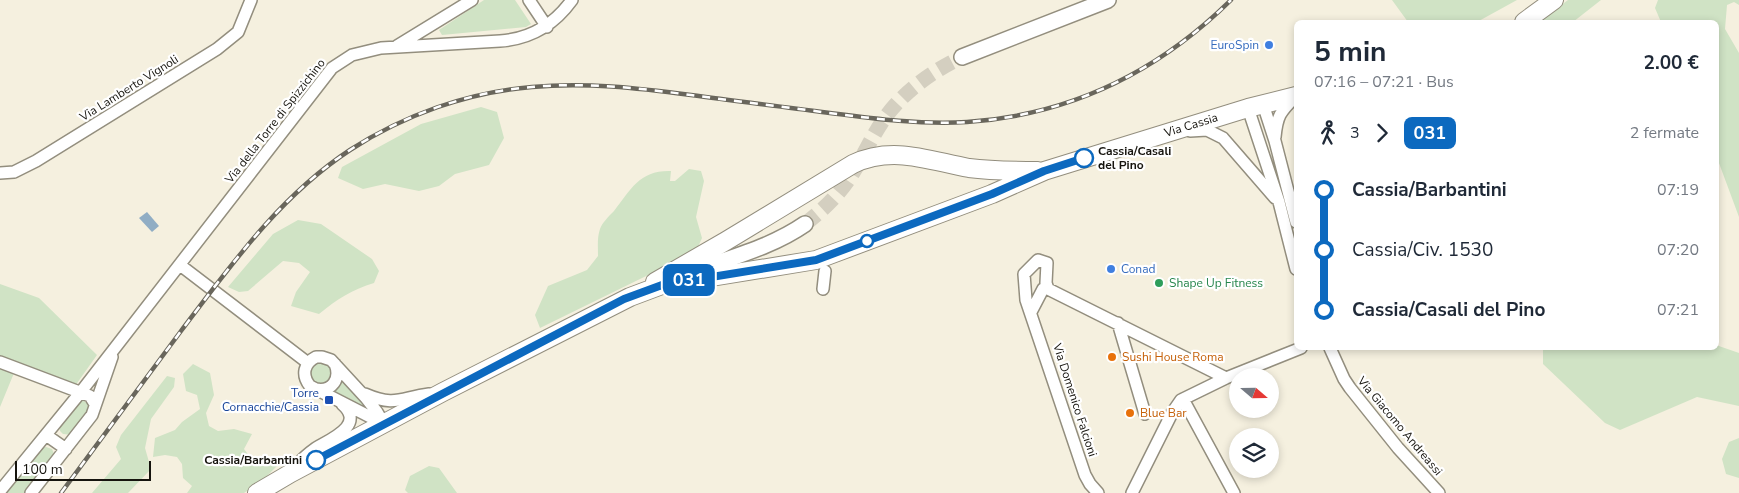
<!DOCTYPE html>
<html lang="it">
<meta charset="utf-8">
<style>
body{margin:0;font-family:"Nunito Sans",sans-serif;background:#f2f2f3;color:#1f2937;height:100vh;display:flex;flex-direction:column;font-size:19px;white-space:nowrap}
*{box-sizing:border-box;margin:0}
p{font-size:16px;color:#747a83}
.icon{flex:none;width:28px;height:28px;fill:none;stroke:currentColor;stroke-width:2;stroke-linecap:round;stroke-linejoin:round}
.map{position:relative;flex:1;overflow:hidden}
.drawer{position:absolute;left:1294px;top:20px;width:425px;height:330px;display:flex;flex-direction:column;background:#fff;border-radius:8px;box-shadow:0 2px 8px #0003}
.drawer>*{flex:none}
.badge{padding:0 10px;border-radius:8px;font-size:18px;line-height:32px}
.needle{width:32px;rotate:110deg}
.controls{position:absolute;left:1229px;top:368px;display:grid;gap:10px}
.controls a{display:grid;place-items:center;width:50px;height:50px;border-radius:50%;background:#fff;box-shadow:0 2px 8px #0003;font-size:25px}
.scale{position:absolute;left:15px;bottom:12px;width:136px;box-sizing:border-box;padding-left:5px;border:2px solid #16140e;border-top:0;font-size:14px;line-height:18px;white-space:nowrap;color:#16140e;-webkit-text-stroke:4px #fff;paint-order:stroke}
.map>.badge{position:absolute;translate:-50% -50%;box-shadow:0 0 0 2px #fff}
.legs{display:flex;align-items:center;gap:8px;height:55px;padding:0 20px;font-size:16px}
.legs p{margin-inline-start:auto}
.headline{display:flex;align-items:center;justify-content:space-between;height:85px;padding:0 20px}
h1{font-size:28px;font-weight:700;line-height:38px}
ul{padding:0 20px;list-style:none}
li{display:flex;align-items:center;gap:18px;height:60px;font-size:19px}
li i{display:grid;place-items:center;width:8px;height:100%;margin:0 6px;background:currentColor}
li i::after{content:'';width:12px;height:12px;margin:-6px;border:4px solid;border-radius:50%;background:#fff}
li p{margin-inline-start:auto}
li:first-child i{background:linear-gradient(#0000 50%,currentColor 0)}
li:last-child i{background:linear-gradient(currentColor 50%,#0000 0)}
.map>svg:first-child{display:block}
</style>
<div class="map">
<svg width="1739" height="493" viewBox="0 0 1739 493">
<rect width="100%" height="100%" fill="#f5f0df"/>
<path fill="#d0e3c5" d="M484,0H515L531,24L526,27L442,35L439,30Z
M1392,0H1517L1477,22H1408Z
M1568,0H1601L1573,22H1539Z
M1658,0H1739V5L1734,2L1727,5L1725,29L1739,53V217L1716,155V22H1661L1655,8Z
M481,107L497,112L504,138L489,165L455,174L439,186L419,191L385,184L363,189L338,178L342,167L421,124Z
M689,169L701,171L704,181L696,217L702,238L698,247L689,255L540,328L535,315L548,286L587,270L598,256C598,247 597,238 600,229C602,223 609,216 614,211C631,189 640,170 671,171L670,181H675Z
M298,220L321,224L372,259L379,271L374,283C353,289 336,300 319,314L291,306L296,292L310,272L299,263L283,261L248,291L239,292L228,287L273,234Z
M0,284L39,298L97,355L75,386L0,357Z
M1716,345L1739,353V406L1697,397L1620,430L1605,423L1543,364V349L1558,348H1716Z
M309 373a12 12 0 1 1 24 0a12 12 0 1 1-24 0Z
M193,364L210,373L214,395L206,413L209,426L218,431L234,429L252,434L244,449L257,466L276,457L280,463L262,481L244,493H187L192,486L183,478L182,464L177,457L165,455L153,457L155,438L175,430L182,422L200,409L197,395L186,391L183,374Z
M0,368L14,373L0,407Z
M167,376L175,378L174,387L151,419L145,448L151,469L128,493H92L121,459L116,447L121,435Z
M339,376L372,412L332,392Z
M81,399L88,404V413L73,435L63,434L60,431L59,426Z
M1739,438V478L1726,474L1722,459L1729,442Z
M46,447L52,449L54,454L28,493H4L41,448Z
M429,466L439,468L457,493H408L405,490L410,476Z"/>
<path fill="#90adc4" d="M147,212L159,226L152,232L139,218Z"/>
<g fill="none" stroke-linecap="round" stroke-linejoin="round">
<path stroke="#d4cfc0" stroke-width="15" stroke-dasharray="15 8" stroke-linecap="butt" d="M805,224C824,209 842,192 854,171C865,153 874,132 887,115C907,89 933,71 962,57"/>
<defs>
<path id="street" d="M529,0L547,27
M397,46L472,0
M1263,104L1275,141L1296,222
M1248,108L1279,202L1296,269
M1190,131L1207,130L1223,138L1275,198
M1275,137C1277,116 1280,112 1295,97
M0,173L14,172L36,161L217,49L238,32L251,0
M180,265L308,363
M823,289L825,271
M1031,312L1043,289H1048
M1118,323L1145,414
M1330,348L1344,379L1350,388L1398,448L1439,493
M316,357H322L331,360L366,398L377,412L384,424L310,386C301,375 304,363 316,357Z
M0,362L90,396L95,404
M316,389C332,392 341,379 335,364
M365,394C395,407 400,398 429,394
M1183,399L1234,493
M46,435L66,449
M298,464C303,458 309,453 316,448C331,439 366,425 342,404
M0,491L80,393L332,68L352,55L381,48L500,41C530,39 554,25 572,0
M31,493L92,415L112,357
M1098,493L1090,484L1085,475L1026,300L1024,274L1038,260L1047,263L1046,283L1048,289L1226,378
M1132,493L1172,413L1181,400L1226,378L1301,348"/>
<path id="secondary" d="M962,57L1108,0
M675,279C718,260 766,251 805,224"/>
<path id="primary" d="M1524,22L1554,0
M655,282L726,241L853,164C893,145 930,161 969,168C992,171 1015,171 1038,171
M257,493L291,473L443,392L630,297L662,285L816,260L992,194L1044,171L1248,108L1296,96"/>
</defs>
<use href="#street" stroke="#938e7e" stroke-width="14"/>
<use href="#secondary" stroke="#938e7e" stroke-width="18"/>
<use href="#primary" stroke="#938e7e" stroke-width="20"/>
<use href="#street" stroke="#fff" stroke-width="11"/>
<use href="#secondary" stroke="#fff" stroke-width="15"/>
<use href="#primary" stroke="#fff" stroke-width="18"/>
<defs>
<path id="rail" d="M61,493C101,439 141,385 181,331C231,265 280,196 350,150C404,115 468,92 532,87C585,82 638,88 691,95C734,101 778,106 822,112C869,118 918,125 967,122C1070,115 1158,72 1231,0"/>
</defs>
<use href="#rail" stroke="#69665c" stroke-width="4.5"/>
<use href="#rail" stroke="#fff" stroke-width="2.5" stroke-dasharray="8" stroke-linecap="butt"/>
</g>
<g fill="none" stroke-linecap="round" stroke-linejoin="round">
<defs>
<path id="line-1" d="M316,460L624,299L662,285L816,260L992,194L1044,171L1084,158"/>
</defs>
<use href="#line-1" stroke="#fff" stroke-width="11"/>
<use href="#line-1" stroke="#0c69bf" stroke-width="8"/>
</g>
<g fill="#3f7fe0" stroke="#fff" stroke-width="2">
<circle cx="1269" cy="45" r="5"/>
<circle cx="1111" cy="269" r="5"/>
</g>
<g fill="#fff" stroke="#0c69bf" stroke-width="2.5">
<circle cx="1084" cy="158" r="9"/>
<circle cx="867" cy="241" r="6"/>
<circle cx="316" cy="460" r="9"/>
</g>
<circle fill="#2e9e5b" stroke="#fff" stroke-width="2" cx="1159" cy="283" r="5"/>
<g fill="#e8710a" stroke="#fff" stroke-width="2">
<circle cx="1112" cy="357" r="5"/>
<circle cx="1130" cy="413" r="5"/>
</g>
<rect fill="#1a4fb4" stroke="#fff" stroke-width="2" x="324" y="395" width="10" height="10" rx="2.5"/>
<g text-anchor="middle" stroke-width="4.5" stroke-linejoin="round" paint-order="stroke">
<g font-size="12" fill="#366cbe" stroke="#fff" text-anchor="end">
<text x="1259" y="49">EuroSpin</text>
<text x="1121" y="273" text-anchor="start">Conad</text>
</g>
<g font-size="12" fill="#16140e" stroke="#fff">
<text transform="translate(129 88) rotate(-32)" y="4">Via Lamberto Vignoli</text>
<text transform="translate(275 121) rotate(-52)" y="4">Via della Torre di Spizzichino</text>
<text transform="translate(1191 125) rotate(-17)" y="4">Via Cassia</text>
<text transform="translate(1075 400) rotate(72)" y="4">Via Domenico Falcioni</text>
<text transform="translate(1400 426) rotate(50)" y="4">Via Giacomo Andreassi</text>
</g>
<g font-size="12" font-weight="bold" fill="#16140e" stroke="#fff" text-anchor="start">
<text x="1098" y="155">Cassia/Casali<tspan x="1098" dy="14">del Pino</tspan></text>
<text x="302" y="464" text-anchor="end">Cassia/Barbantini</text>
</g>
<g font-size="12" fill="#27864d" stroke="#fff" text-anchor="start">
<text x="1169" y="287">Shape Up Fitness</text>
</g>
<g font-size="12" fill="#c56008" stroke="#fff" text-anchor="start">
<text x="1122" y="361">Sushi House Roma</text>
<text x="1140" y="417">Blue Bar</text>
</g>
<g font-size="12" fill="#164399" stroke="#fff" text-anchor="end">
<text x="319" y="397">Torre<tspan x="319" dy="14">Cornacchie/Cassia</tspan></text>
</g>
</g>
</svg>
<div class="controls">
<a><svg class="needle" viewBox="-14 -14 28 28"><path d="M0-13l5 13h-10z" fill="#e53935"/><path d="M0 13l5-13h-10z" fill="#747a83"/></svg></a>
<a><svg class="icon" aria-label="layers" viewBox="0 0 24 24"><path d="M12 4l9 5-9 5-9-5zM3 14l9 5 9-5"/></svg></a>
</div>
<div class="scale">100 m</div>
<b class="badge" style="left:689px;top:280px;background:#0c69bf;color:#fff">031</b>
<section class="drawer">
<div class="headline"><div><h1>5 min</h1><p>07:16 – 07:21 · Bus</p></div><b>2.00 €</b></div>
<div class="legs"><svg class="icon" aria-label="walk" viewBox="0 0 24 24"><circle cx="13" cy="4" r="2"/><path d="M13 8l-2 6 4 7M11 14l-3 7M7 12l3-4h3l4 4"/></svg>3<svg class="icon" aria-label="forward" viewBox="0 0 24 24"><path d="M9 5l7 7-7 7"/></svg><b class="badge" style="background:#0c69bf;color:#fff">031</b><p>2 fermate</p></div>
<ul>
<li><i style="color:#0c69bf"></i><b>Cassia/Barbantini</b><p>07:19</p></li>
<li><i style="color:#0c69bf"></i><span>Cassia/Civ. 1530</span><p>07:20</p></li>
<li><i style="color:#0c69bf"></i><b>Cassia/Casali del Pino</b><p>07:21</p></li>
</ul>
</section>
</div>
